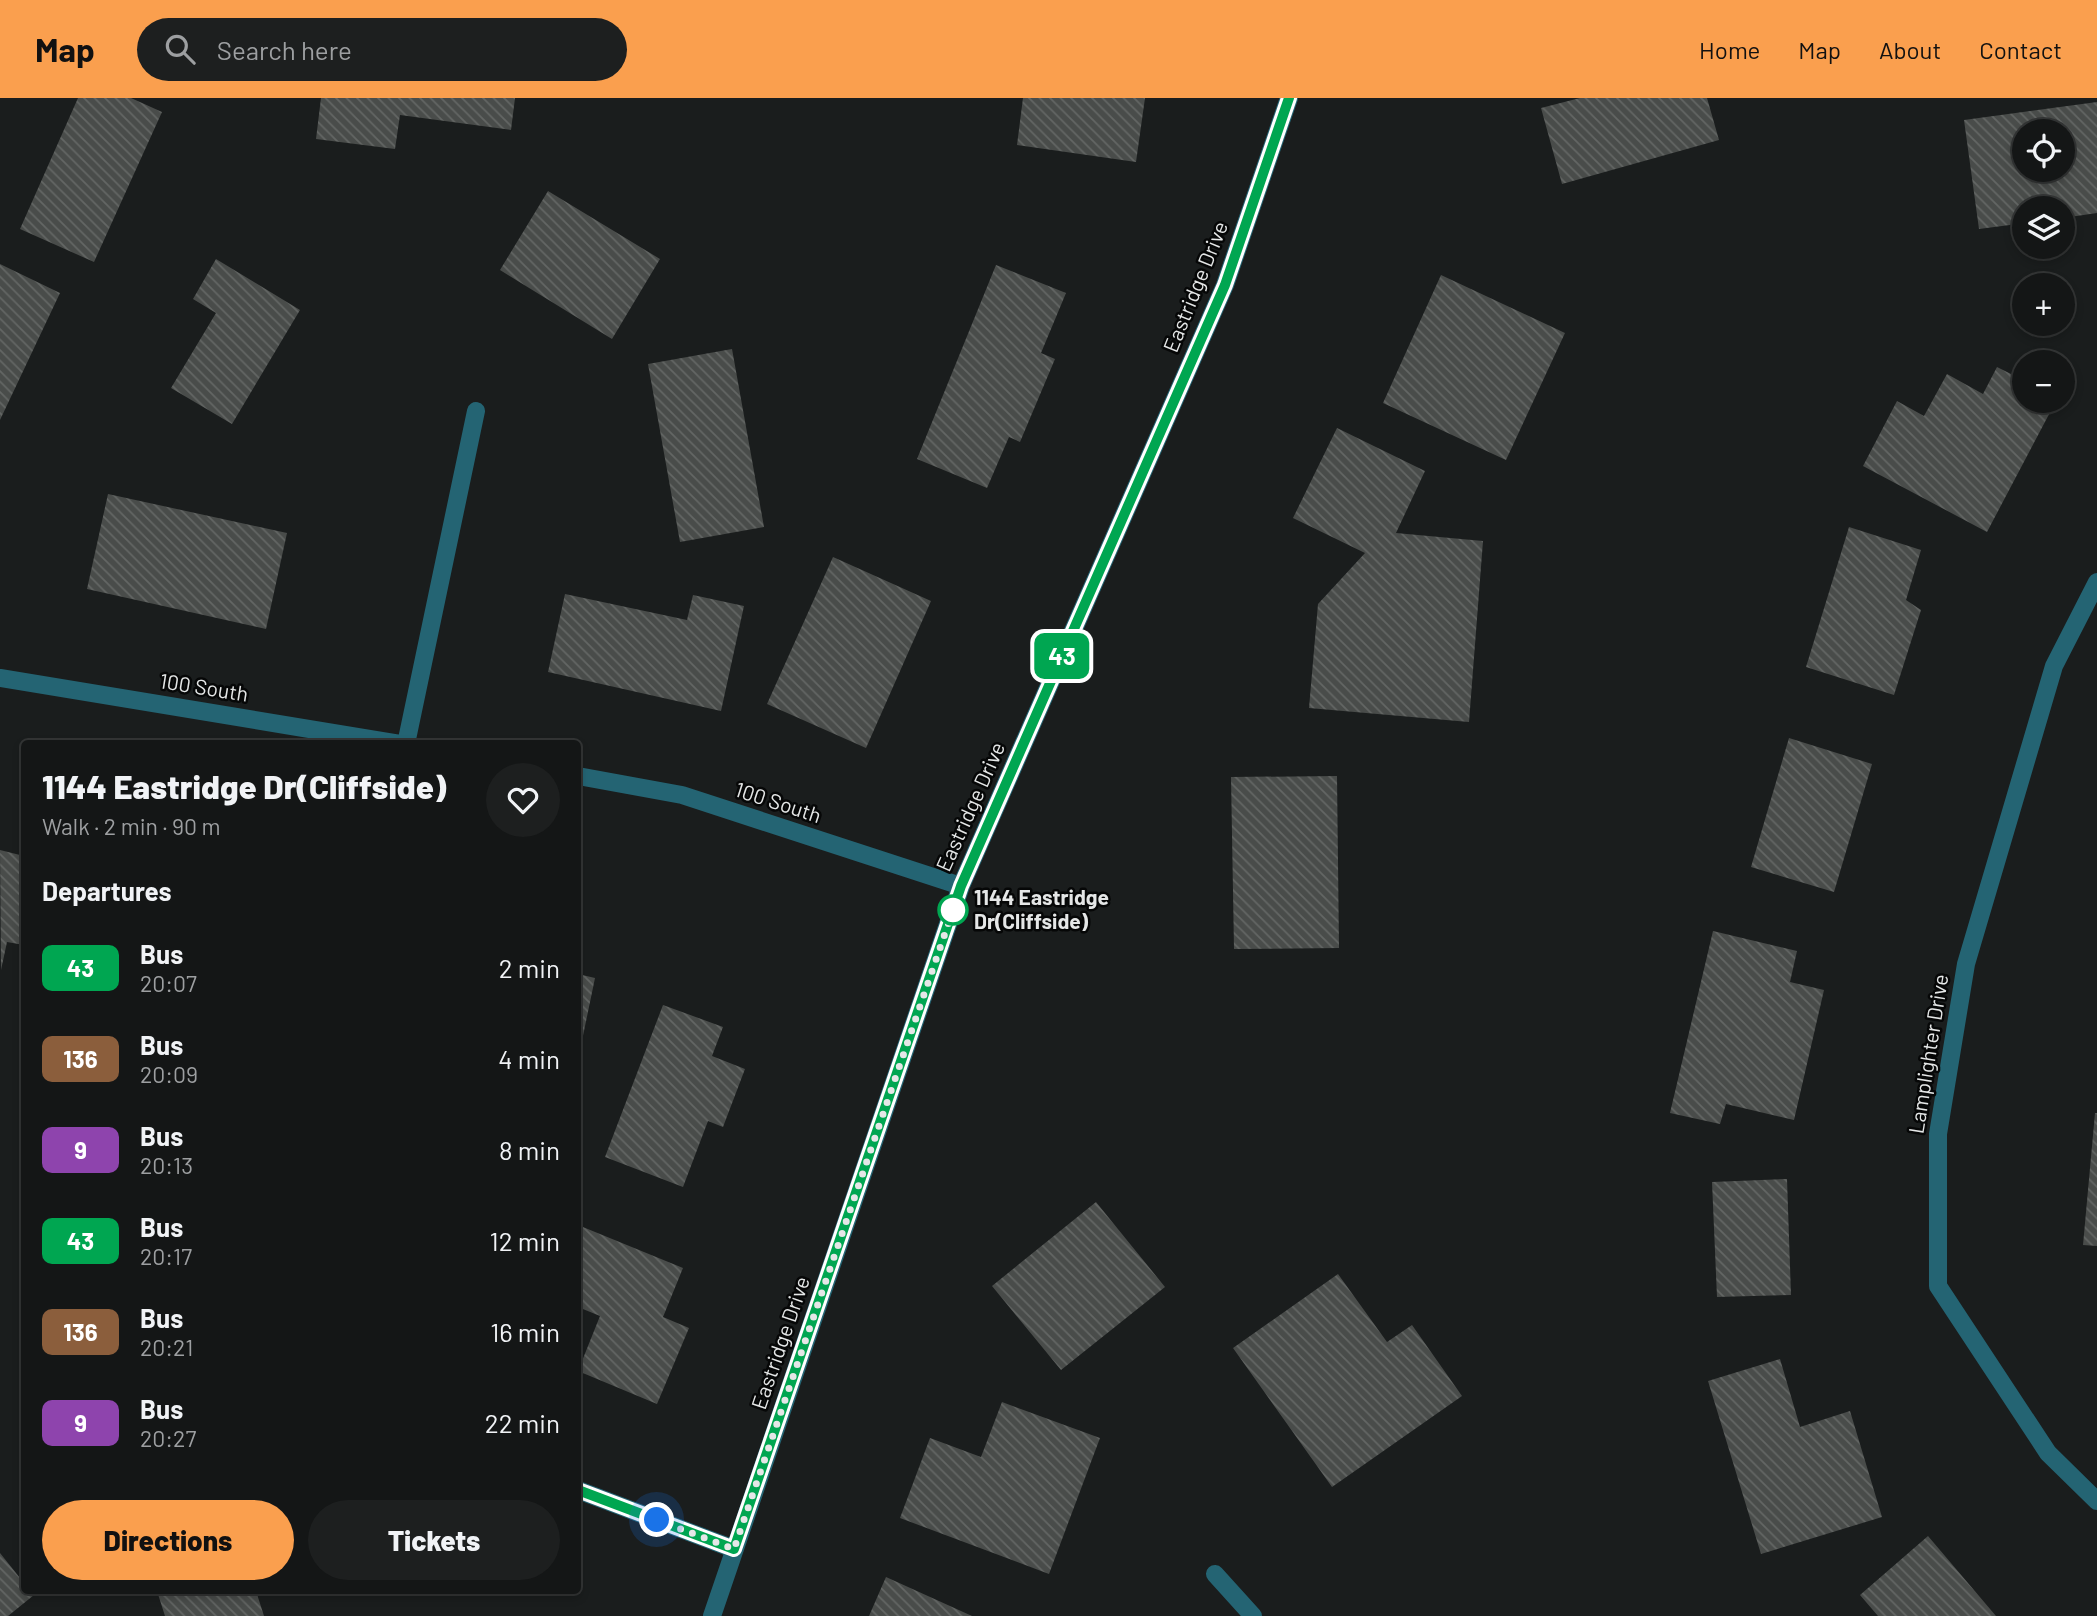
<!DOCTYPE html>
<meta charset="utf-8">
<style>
body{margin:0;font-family:Barlow,sans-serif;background:#1d1f1f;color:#f1f3f6;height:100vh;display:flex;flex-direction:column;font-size:26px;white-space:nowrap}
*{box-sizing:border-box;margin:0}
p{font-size:23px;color:#9d9fa1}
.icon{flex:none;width:38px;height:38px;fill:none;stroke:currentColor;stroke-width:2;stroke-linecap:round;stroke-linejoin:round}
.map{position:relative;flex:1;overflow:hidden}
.side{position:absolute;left:21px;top:642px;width:560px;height:854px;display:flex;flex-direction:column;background:#141616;border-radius:7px;box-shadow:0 4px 10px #0003,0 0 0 2px #333535}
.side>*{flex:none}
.badge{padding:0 14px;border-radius:10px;font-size:24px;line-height:46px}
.fabs{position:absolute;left:2012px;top:21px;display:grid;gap:14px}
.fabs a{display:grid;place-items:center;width:63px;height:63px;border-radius:50%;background:#141616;box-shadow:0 4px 10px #0003,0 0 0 2px #333535;font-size:35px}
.you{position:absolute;width:35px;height:35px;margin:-18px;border:5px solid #fff;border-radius:50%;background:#1a73e8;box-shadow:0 0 0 10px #1a73e833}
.map>.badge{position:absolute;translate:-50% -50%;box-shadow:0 0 0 4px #fff}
h2{padding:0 21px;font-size:26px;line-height:63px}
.round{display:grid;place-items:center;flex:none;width:74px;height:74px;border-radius:37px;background:#1d1f1f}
.overview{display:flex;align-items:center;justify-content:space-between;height:119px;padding:0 21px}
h1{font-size:33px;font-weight:800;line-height:52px}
.action{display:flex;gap:14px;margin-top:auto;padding:14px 21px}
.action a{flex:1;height:80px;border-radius:42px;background:#fa9f4e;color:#111;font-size:28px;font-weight:800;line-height:80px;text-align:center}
.action a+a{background:#1d1f1f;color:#f1f3f6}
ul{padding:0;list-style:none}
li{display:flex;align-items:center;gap:21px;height:91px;padding:0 21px}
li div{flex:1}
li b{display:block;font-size:26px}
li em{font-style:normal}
li .badge{min-width:77px;font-weight:700;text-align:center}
header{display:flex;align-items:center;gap:42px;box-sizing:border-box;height:98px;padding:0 35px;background:#fa9f4e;color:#111}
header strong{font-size:33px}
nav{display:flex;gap:38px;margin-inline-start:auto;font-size:24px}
.search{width:490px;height:63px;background:#1d1f1f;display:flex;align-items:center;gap:18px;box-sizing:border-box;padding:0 24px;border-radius:38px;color:#9d9fa1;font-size:26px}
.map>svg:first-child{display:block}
</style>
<header>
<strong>Map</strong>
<div class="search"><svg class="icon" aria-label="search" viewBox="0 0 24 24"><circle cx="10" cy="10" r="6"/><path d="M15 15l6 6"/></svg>Search here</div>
<nav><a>Home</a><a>Map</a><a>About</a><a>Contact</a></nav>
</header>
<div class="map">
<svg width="2097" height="1518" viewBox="0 0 2097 1518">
<defs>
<pattern id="building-back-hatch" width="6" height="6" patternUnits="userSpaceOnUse" patternTransform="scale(1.75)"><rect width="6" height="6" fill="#494c4a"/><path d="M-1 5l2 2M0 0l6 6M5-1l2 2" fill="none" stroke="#636664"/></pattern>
</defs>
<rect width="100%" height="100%" fill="#1a1d1d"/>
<path fill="url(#building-back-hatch)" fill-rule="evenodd" d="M78,0H131L162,14L94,164L20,131Z
M321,0H515L511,32L400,17L395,51L316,41Z
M1023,0H1145L1136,64L1017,47Z
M1580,0H1707L1719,42L1562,86L1541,10Z
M2097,4V115L2063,120V110H2025V125L1979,131L1964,22ZM2025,33H2063V72H2025Z
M548,93L660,161L612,241L500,172Z
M216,161L300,212L232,326L171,290L216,215L193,201Z
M0,166L60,195L0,322Z
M996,167L1066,195L1041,255L1055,261L1020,344L1009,339L987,390L917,361Z
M1441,177L1565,235L1506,362L1383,305Z
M732,251L764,429L680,444L648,266Z
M1997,269L2025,283V303H2056L1987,434L1863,368L1897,303L1924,318L1947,276L1983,296Z
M1337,330L1425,373L1396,435L1483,443L1469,624L1309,610L1318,506L1365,455L1293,420Z
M108,396L287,435L266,531L87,491Z
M1849,429L1921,452L1906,502L1921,512L1894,597L1806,569Z
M833,459L931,503L866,650L767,606Z
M565,496L687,522L693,497L744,508L721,613L548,574Z
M1789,640L1872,666L1834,794L1751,769Z
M1337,678L1339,850L1234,851L1231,679Z
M0,752L24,758V847L7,844L1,872Z
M1713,833L1797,853L1790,884L1824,892L1794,1022L1726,1006L1720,1026L1670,1015Z
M578,876L595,880L579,957H578Z
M663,907L723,929L712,958L745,971L723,1029L708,1023L683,1089L605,1059Z
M2095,1015H2097V1148L2083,1147Z
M1787,1081L1791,1197L1717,1199L1712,1084Z
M1096,1104L1165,1189L1061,1272L992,1188Z
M578,1127L683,1170L663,1219L689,1230L657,1306L578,1273L600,1218L578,1209Z
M1338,1176L1387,1244L1412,1227L1462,1298L1332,1389L1233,1250Z
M1780,1261L1800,1329L1850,1313L1882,1419L1761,1456L1708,1283Z
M1002,1304L1100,1340L1049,1476L900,1420L930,1340L981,1359Z
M1928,1438L1996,1518H1878L1860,1497Z
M0,1455L24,1485V1493H30L34,1497L8,1518H0Z
M886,1479L972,1518H869Z
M157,1493H256L264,1518H165Z"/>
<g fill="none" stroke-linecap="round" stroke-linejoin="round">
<path stroke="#246473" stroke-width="18" d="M2097,484L2054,568L1966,866L1938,1036V1188L2048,1355L2097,1403
M0,580L400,646
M406,646L476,313
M578,678L682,697L961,788
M578,1392L734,1451
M1215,1476L1253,1518
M712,1518L961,788L1225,187L1289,0"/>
</g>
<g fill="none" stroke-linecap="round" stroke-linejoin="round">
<defs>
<path id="line" d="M578,1392L734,1451L961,788L1225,187L1289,0"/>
</defs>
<use href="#line" stroke="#fff" stroke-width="16"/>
<use href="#line" stroke="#00a651" stroke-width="10"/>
<path stroke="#e5e7e7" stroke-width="7" stroke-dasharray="0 12.6" d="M657,1422L734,1451L953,812"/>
</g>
<circle fill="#fff" stroke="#00a651" stroke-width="3.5" cx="953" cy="812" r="14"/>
<g text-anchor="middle" stroke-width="5" stroke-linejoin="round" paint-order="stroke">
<g font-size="21" fill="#e5e7e7" stroke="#060707">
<text transform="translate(1196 189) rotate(-68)" y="7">Eastridge Drive</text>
<text transform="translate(204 590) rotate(9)" y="7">100 South</text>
<text transform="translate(778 705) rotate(18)" y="7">100 South</text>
<text transform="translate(971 709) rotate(-66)" y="7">Eastridge Drive</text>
<text transform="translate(1929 956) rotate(-81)" y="7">Lamplighter Drive</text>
<text transform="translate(781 1245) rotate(-71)" y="7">Eastridge Drive</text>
</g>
<g font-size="21" font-weight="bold" fill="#e5e7e7" stroke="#060707" text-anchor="start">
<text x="974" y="807">1144 Eastridge<tspan x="974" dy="24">Dr(Cliffside)</tspan></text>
</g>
</g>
</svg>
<div class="fabs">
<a><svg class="icon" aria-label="locate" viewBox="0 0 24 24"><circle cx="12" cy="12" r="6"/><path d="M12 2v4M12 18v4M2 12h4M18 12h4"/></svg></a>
<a><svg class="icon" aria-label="layers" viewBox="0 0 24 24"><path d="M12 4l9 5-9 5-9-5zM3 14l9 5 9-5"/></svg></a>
<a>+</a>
<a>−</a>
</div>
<div class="you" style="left:657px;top:1422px"></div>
<b class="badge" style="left:1062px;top:558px;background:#00a651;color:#fff">43</b>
<section class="side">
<div class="overview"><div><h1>1144 Eastridge Dr(Cliffside)</h1><p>Walk · 2 min · 90 m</p></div><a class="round"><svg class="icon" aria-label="heart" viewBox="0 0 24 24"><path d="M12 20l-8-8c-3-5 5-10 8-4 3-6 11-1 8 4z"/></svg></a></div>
<h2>Departures</h2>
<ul>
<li><span class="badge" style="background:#00a651;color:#fff">43</span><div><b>Bus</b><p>20:07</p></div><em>2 min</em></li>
<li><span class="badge" style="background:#8b5e3c;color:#fff">136</span><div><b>Bus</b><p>20:09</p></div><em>4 min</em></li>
<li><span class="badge" style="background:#8e44ad;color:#fff">9</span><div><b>Bus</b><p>20:13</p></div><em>8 min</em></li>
<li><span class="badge" style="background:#00a651;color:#fff">43</span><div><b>Bus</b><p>20:17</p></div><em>12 min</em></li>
<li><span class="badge" style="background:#8b5e3c;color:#fff">136</span><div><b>Bus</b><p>20:21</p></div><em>16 min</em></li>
<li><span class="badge" style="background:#8e44ad;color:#fff">9</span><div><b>Bus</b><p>20:27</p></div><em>22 min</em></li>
</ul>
<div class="action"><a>Directions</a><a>Tickets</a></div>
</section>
</div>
